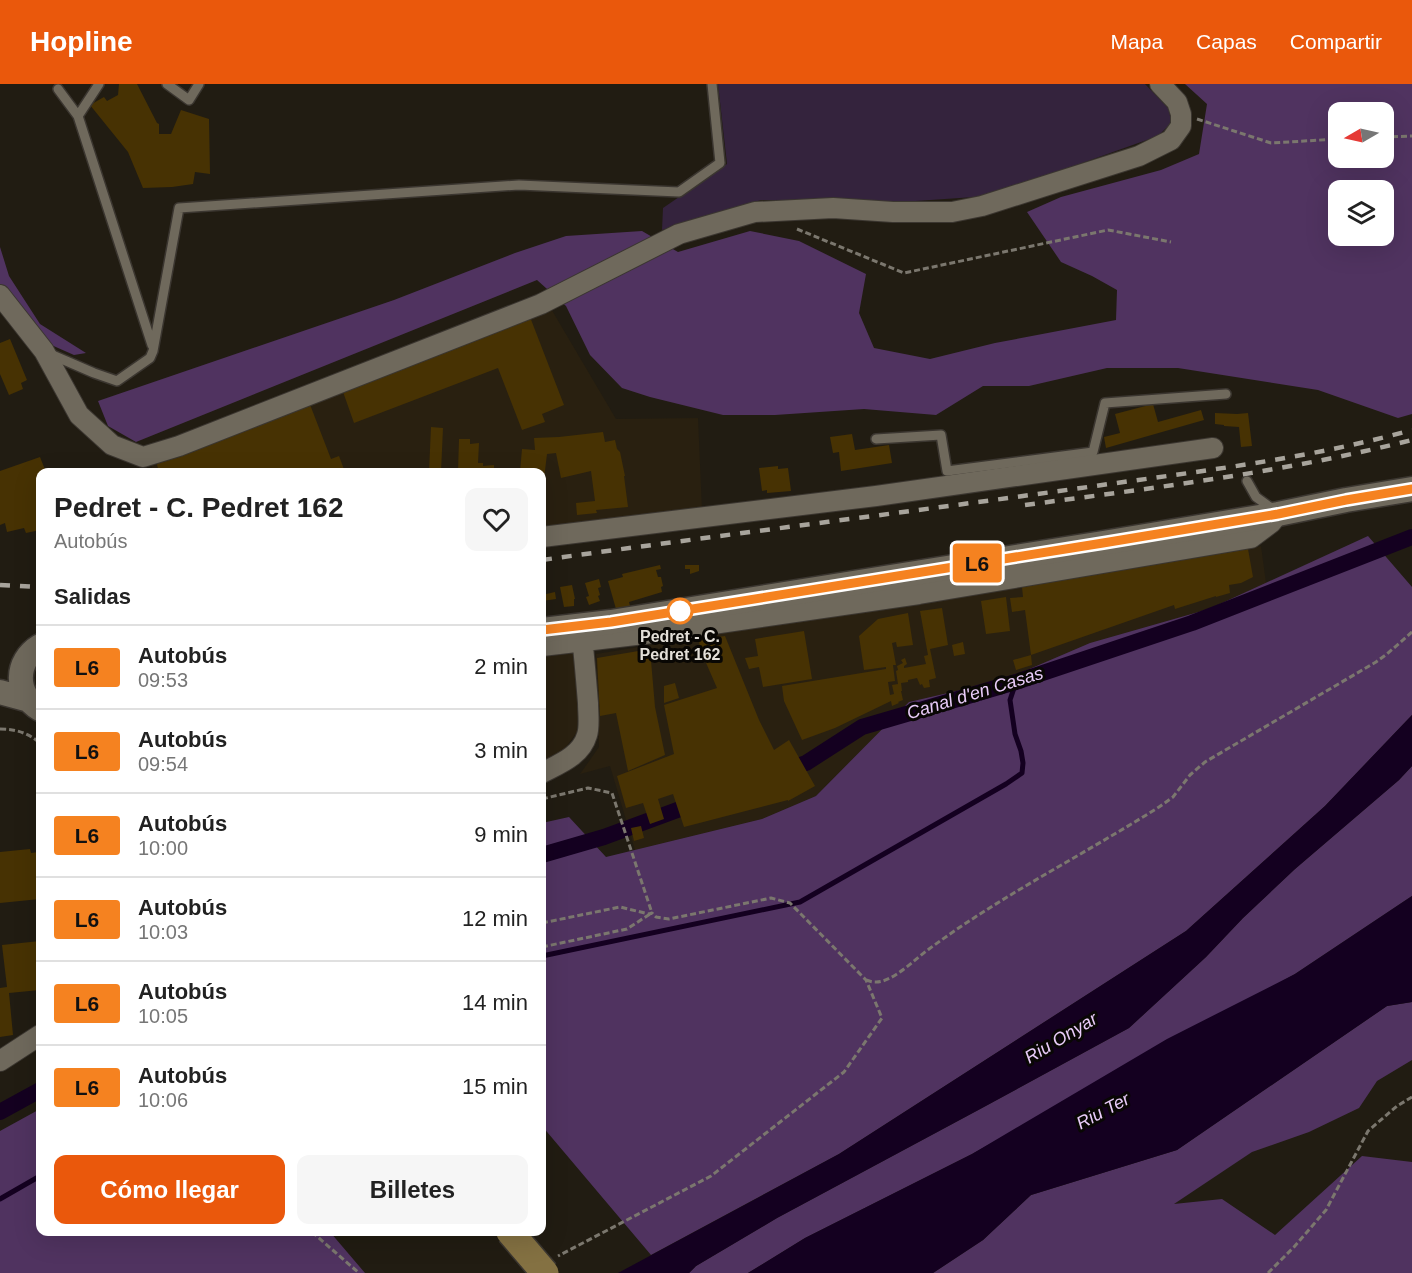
<!DOCTYPE html>
<html lang="es">
<meta charset="utf-8">
<style>
body{margin:0;font-family:Helvetica,sans-serif;background:#f6f6f6;color:#222;height:100vh;display:flex;flex-direction:column;font-size:22px;white-space:nowrap}
*{box-sizing:border-box;margin:0}
p{font-size:20px;color:#767676}
.icon{flex:none;width:33px;height:33px;fill:none;stroke:currentColor;stroke-width:2;stroke-linecap:round;stroke-linejoin:round}
.map{position:relative;flex:1;overflow:hidden}
.drawer{position:absolute;left:36px;top:384px;width:510px;height:768px;display:flex;flex-direction:column;background:#fff;border-radius:12px;box-shadow:0 6px 24px #0002}
.drawer>*{flex:none}
.badge{padding:0 12px;border-radius:4px;font-size:21px;line-height:39px}
.needle{width:39px;rotate:261deg}
.fabs{position:absolute;left:1328px;top:18px;display:grid;gap:12px}
.fabs a{display:grid;place-items:center;width:66px;height:66px;border-radius:12px;background:#fff;box-shadow:0 6px 24px #0002;font-size:30px}
.map>.badge{position:absolute;translate:-50% -50%;box-shadow:0 0 0 3px #fff}
h2{padding:0 18px;font-size:22px;line-height:54px}
.round{display:grid;place-items:center;flex:none;width:63px;height:63px;border-radius:12px;background:#f6f6f6}
.headline{display:flex;align-items:center;justify-content:space-between;height:102px;padding:0 18px}
h1{font-size:28px;font-weight:700;line-height:45px}
.button{display:flex;gap:12px;margin-top:auto;padding:12px 18px}
.button a{flex:1;height:69px;border-radius:12px;background:#ea580c;color:#fff;font-size:24px;font-weight:700;line-height:69px;text-align:center}
.button a+a{background:#f6f6f6;color:#222}
ul{padding:0;list-style:none}
li{display:flex;align-items:center;gap:18px;height:84px;padding:0 18px;border-top:2px solid #e0e0e0}
li div{flex:1}
li b{display:block;font-size:22px}
li em{font-style:normal}
li .badge{min-width:66px;font-weight:700;text-align:center}
header{display:flex;align-items:center;gap:36px;box-sizing:border-box;height:84px;padding:0 30px;background:#ea580c;color:#fff}
header strong{font-size:28px}
nav{display:flex;gap:33px;margin-inline-start:auto;font-size:21px}
.map>svg:first-child{display:block}
</style>
<header>
<strong>Hopline</strong>
<nav><a>Mapa</a><a>Capas</a><a>Compartir</a></nav>
</header>
<div class="map">
<svg width="1412" height="1189" viewBox="0 0 1412 1189">
<rect width="100%" height="100%" fill="#211c12"/>
<path fill="#292010" d="M550,223L616,335L698,334L702,426L542,445V388H153L150,377Z
M1261,462L1266,499L1209,525L1090,559L1004,596L909,618L816,712L762,735L635,766L610,682L580,690L599,663L596,570Z
M575,569L579,616L577,648L563,667L542,678V573Z"/>
<path fill="#34233d" d="M718,0H1145L1169,25L1171,39L1158,52L989,112L901,118L761,116L662,146L663,124L727,80Z"/>
<path fill="#503360" fill-rule="evenodd" d="M1185,0H1412V330L1398,334L1318,306L1178,284H1107L1029,302H983L936,331L864,325L775,331H723L650,313L622,304L590,271L566,222L537,196L136,358L108,342L98,317L394,216L515,169L566,152L642,147L678,168L750,147L799,157L866,190L859,229L874,264L930,275L995,259L1116,236L1117,206L1092,192L1061,178L1027,128L1061,113L1161,86L1199,70L1207,20ZM1338,28H1383V74H1338ZM1338,106H1383V152H1338Z
M0,163L9,192L40,240L86,269L74,271L49,260L0,201Z
M1368,452L1412,503V631L1325,722L1186,847L839,1070L651,1171L542,1042V739L569,733L606,773L762,735L816,712L909,618L1004,596L1090,559L1209,525Z
M1412,682V812L1295,890L972,1070L805,1154L748,1189H689L696,1182L777,1134L982,1024L1129,944L1206,873L1243,834L1295,785L1399,696Z
M1412,918V976L1377,997L1359,1024L1309,1048L1252,1068L1174,1120L1222,1115L1275,1151L1362,1072L1412,1078V1189H933L983,1156L1031,1111L1177,1066L1387,922Z
M40,1025V1148H330L365,1189H0V1047Z"/>
<path fill="#140020" d="M1412,631V682L1399,696L1295,785L1243,834L1206,873L1129,944L982,1024L777,1134L696,1182L689,1189H618L839,1070L1186,847L1325,722Z
M1412,812V918L1387,922L1177,1066L1031,1111L983,1156L933,1189H748L805,1154L972,1070L1167,955L1295,890Z"/>
<g fill="none" stroke-linecap="round" stroke-linejoin="round">
<path stroke="#140020" stroke-width="5" d="M542,872L800,818L1006,700L1022,689L1023,679L1021,667L1015,650L1010,616L1016,598
M0,1115L40,1092"/>
<path stroke="#140020" stroke-width="16" d="M782,687L806,679L862,643L1016,598L1192,539L1412,453
M542,771L604,753L699,718
M0,1028L40,1006"/>
</g>
<path fill="#473203" d="M119,0H137L157,39L159,40V50H171L181,26L209,35L210,90L195,88L193,100L172,103L143,104L128,68L90,21L104,13L107,17L118,11Z
M530,233L564,321L542,330L545,338L522,346L498,284L354,339L342,305Z
M10,255L27,296L21,299L23,305L9,311L0,290V259Z
M309,318L331,375L339,372L345,388H159L156,377Z
M1153,320L1158,338L1201,326L1204,336L1106,364L1104,353L1120,349L1115,330Z
M1215,329L1237,330L1248,329L1252,362L1241,363L1239,343L1224,342V341L1215,340Z
M431,343L443,344L441,388H429Z
M603,348L605,358L615,356L617,365L620,368L625,392H624L628,423L596,426L597,429L577,431L576,419L595,417L591,387L561,394L556,369L547,370L543,403H542V388H520L522,365L535,366L534,354L559,353Z
M852,350L855,366L889,361L892,379L841,387L839,368L833,369L830,353Z
M459,355H470V360L479,359L478,379H483V382L494,381V388H458Z
M40,373L46,388H40V435L38,436L40,446L26,449L24,444L7,448L5,439L0,441V387Z
M778,382V385L788,384L791,407L767,409V406L762,407L759,384Z
M1248,465L1253,493L1241,499L1229,501L1230,509L1216,513V512L1175,525L1174,521L1031,571L1025,526L1012,528L1010,514L1023,513L1022,503Z
M660,481L661,485L656,486L658,493H661L663,502L661,503L662,508L629,518L630,522L616,525L608,497L623,493L622,490Z
M685,481H699V487L690,490V485H685Z
M599,495L601,503L598,504L600,511L598,512L600,517L589,521L586,513L589,512L585,499Z
M572,501L575,515H574V522L564,523L560,503Z
M555,508L556,515L542,517V511Z
M1006,513L1010,547L986,550L981,517Z
M942,524L948,561L930,565L936,594L929,596L930,603L924,604L922,600L920,601L917,594L908,596V598L901,599L902,607H901L903,616L898,618L899,619L892,622L891,617L835,644L802,656L784,617L782,602L886,585V583L864,586L859,552L878,535L908,529L913,561L897,563L896,558L892,559L896,581H893L895,597L888,598L890,611L894,610L892,601L898,600L896,587L898,586L897,582L903,579L901,576L905,574L907,580L904,582V584L926,580L924,572L928,571L920,527Z
M804,547L812,595L763,603L759,583L749,585L745,574L758,572L755,555Z
M725,552L759,636L774,666L789,656L815,702L788,717V716L684,743L673,710L658,715L664,735L650,740L643,719L626,724L617,692L674,670L664,621L717,604L700,565L699,556Z
M963,558L965,570L954,572L952,561Z
M650,565L655,623L665,671L628,687L616,629L600,632L597,574Z
M1031,571L1032,581L1016,586L1013,576Z
M675,599L679,614L664,619V602Z
M641,742L644,754L634,757L631,744Z
M30,765L31,769L39,768L40,815L0,819V768Z
M40,857V906L9,909L13,951L0,953V904L7,903L2,861Z"/>
<g fill="none" stroke-linecap="round" stroke-linejoin="round">
<defs>
<path id="service" d="M167,0L189,16L199,0
M58,5L78,32L152,261
M78,32L99,0
M50,270L94,289L117,297L150,274L153,267L179,124L519,101L679,108L720,79L712,0
M876,355L941,351L947,387L1093,368L1105,319L1226,310
M1247,397L1256,413L1274,426"/>
<path id="minor" d="M0,211L44,267L79,331L112,361L143,373L179,362L541,220L679,150L755,128L833,124L893,128H952L982,122L1139,72L1171,56L1181,42V30L1177,18L1160,0
M542,453L876,412L1213,364
M542,562L644,550L919,510L1251,454L1271,439L1278,430
M542,689C559,680 581,672 587,651C590,642 588,629 588,619C586,594 584,569 581,544
M0,977L40,951"/>
<path id="tertiary" d="M542,546L611,538L1103,459L1278,430L1346,416L1412,405
M40,562C15,577 14,610 40,625
M0,608L29,616"/>
</defs>
<use href="#service" stroke="#3b3630" stroke-width="12"/>
<use href="#minor" stroke="#3b3630" stroke-width="22"/>
<use href="#tertiary" stroke="#3b3630" stroke-width="27"/>
<path stroke="#7b776e" stroke-width="3" stroke-dasharray="6 3" stroke-linecap="butt" d="M1197,35L1271,59L1338,55
M1383,53L1412,52
M797,145L904,189L1108,146L1171,158
M0,645C16,645 28,649 40,659
M542,715L588,704L612,709L652,829
M542,839L620,823L649,830L652,829L656,833L669,835L771,814L790,819L866,896L882,934L844,988L711,1092L558,1172
M542,863L627,845L650,830
M866,896C869,897 872,898 875,898C892,899 915,875 929,865C1002,811 1083,771 1159,723L1173,713L1190,691L1205,678L1376,578L1387,570L1412,548
M312,1148L359,1189
M1268,1189L1294,1163L1326,1126L1368,1047L1397,1022L1412,1013"/>
<use href="#service" stroke="#6f695c" stroke-width="9"/>
<use href="#minor" stroke="#6f695c" stroke-width="20"/>
<use href="#tertiary" stroke="#6f695c" stroke-width="24"/>
<path stroke="#a8a49c" stroke-width="4.5" stroke-dasharray="10 10" stroke-linecap="butt" d="M1025,421C1154,404 1285,388 1412,356
M542,476C721,451 902,429 1081,404C1192,388 1304,376 1412,346
M0,501L40,503"/>
<defs>
<path id="secondary-bridge" d="M510,1148L545,1189"/>
</defs>
<use href="#secondary-bridge" stroke="#3b3630" stroke-width="30" stroke-linecap="butt"/>
<use href="#secondary-bridge" stroke="#847142" stroke-width="27"/>
</g>
<g fill="none" stroke-linecap="round" stroke-linejoin="round">
<defs>
<path id="line" d="M542,546L611,538L1103,459L1278,430L1346,416L1412,405"/>
</defs>
<use href="#line" stroke="#fff" stroke-width="14"/>
<use href="#line" stroke="#f58220" stroke-width="9"/>
</g>
<circle fill="#fff" stroke="#f58220" stroke-width="3" cx="680" cy="527" r="12"/>
<g text-anchor="middle" stroke-width="6" stroke-linejoin="round" paint-order="stroke">
<g font-size="16" font-weight="bold" fill="#e3dfd8" stroke="#090704">
<text x="680" y="558">Pedret - C.<tspan x="680" dy="18">Pedret 162</tspan></text>
</g>
<g font-size="18" font-style="italic" fill="#e9ccf9" stroke="#090704">
<text transform="translate(975 609) rotate(-17)" y="6">Canal d'en Casas</text>
<text transform="translate(1061 954) rotate(-31)" y="6">Riu Onyar</text>
<text transform="translate(1103 1027) rotate(-28)" y="6">Riu Ter</text>
</g>
</g>
</svg>
<div class="fabs">
<a><svg class="needle" viewBox="-14 -14 28 28"><path d="M0-13l5 13h-10z" fill="#e53935"/><path d="M0 13l5-13h-10z" fill="#767676"/></svg></a>
<a><svg class="icon" aria-label="layers" viewBox="0 0 24 24"><path d="M12 4l9 5-9 5-9-5zM3 14l9 5 9-5"/></svg></a>
</div>
<b class="badge" style="left:977px;top:479px;background:#f58220;color:#111">L6</b>
<section class="drawer">
<div class="headline"><div><h1>Pedret - C. Pedret 162</h1><p>Autobús</p></div><a class="round"><svg class="icon" aria-label="heart" viewBox="0 0 24 24"><path d="M12 20l-8-8c-3-5 5-10 8-4 3-6 11-1 8 4z"/></svg></a></div>
<h2>Salidas</h2>
<ul>
<li><span class="badge" style="background:#f58220;color:#111">L6</span><div><b>Autobús</b><p>09:53</p></div><em>2 min</em></li>
<li><span class="badge" style="background:#f58220;color:#111">L6</span><div><b>Autobús</b><p>09:54</p></div><em>3 min</em></li>
<li><span class="badge" style="background:#f58220;color:#111">L6</span><div><b>Autobús</b><p>10:00</p></div><em>9 min</em></li>
<li><span class="badge" style="background:#f58220;color:#111">L6</span><div><b>Autobús</b><p>10:03</p></div><em>12 min</em></li>
<li><span class="badge" style="background:#f58220;color:#111">L6</span><div><b>Autobús</b><p>10:05</p></div><em>14 min</em></li>
<li><span class="badge" style="background:#f58220;color:#111">L6</span><div><b>Autobús</b><p>10:06</p></div><em>15 min</em></li>
</ul>
<div class="button"><a>Cómo llegar</a><a>Billetes</a></div>
</section>
</div>
